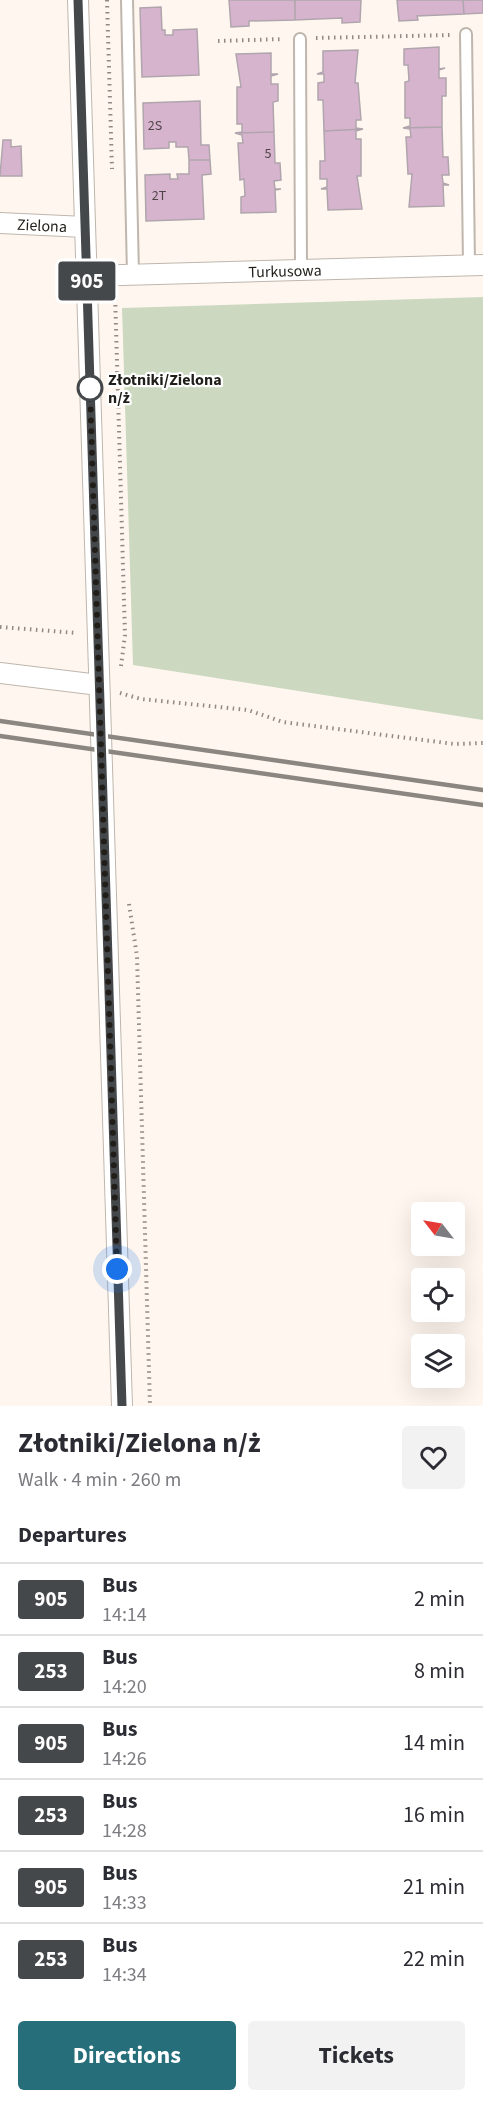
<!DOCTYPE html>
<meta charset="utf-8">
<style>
body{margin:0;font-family:"Source Sans 3",sans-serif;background:#f2f2f3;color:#2b2b33;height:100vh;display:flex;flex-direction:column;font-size:22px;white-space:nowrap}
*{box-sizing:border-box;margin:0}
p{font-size:20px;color:#7c7c81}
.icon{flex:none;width:33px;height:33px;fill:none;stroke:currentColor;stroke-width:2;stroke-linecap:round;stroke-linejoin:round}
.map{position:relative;height:1406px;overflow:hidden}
.panel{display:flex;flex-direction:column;background:#fff;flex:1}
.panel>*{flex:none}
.badge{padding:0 12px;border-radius:4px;font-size:21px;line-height:39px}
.needle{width:39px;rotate:301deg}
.controls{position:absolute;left:411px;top:1202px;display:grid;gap:12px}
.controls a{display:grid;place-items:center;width:54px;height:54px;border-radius:6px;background:#fff;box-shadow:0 6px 24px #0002;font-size:30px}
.you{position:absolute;width:30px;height:30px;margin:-15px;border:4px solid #fff;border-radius:50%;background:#1a73e8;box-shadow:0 0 0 9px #1a73e833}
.map>.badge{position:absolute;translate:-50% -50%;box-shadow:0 0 0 3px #fff}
h2{padding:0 18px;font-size:22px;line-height:54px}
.round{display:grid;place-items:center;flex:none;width:63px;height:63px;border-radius:6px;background:#f2f2f3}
.overview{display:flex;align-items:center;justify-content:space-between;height:102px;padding:0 18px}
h1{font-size:28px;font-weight:700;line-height:45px}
.primary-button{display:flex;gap:12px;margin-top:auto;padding:12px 18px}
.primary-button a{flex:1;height:69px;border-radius:6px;background:#266e7a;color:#fff;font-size:24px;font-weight:700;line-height:69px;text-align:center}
.primary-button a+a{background:#f2f2f3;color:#2b2b33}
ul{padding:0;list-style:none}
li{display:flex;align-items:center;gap:18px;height:72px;padding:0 18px;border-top:2px solid #e1e1e2}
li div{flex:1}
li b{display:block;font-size:22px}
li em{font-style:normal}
li .badge{min-width:66px;font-weight:700;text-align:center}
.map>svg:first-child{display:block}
</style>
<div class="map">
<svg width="483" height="1406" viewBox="0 0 483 1406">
<rect width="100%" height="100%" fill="#fff7ef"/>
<path fill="#ccd8c0" d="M483,297V720L133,665L122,308Z"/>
<path fill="#d7b4ce" stroke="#b0a5ad" stroke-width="1.5" d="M229,0H295V20L249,21V26L231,27Z
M295,0H361L360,22L342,23V18L295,20Z
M397,0H463L464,14L417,16L418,20L399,21Z
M463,0H483V13L464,14Z
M161,7L162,30H165V35H173V30L197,29L199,75L142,77L140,8Z
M439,47V69L445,68L439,70V78H446V96H442V127L403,128L410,126V118H405V82L409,81L408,65H404V49Z
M358,50L355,83H358L361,120H356V128L363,129L324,131L323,100H318V83L324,82V74H317L323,72V51Z
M271,53V74H278L271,76V84H278V101L273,102L274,132L235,133L242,132V124H237V87H241L236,54Z
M200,101L201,145H209L210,160H189L188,147H176V142H169V148L144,149L143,103Z
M442,127L443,157H448L449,175H442L443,183L449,185H443L444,206L409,207L412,174H408L406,137H411L410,129L403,128Z
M363,129L356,131V139H361V176H357L362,209L328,210L327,189H321L327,187V179H320V161H325L324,131Z
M274,132L275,163H280L281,180L274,181L275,189H281L275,190L276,212L241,213V197L245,196L244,179L240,180L238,143H243L242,135L235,133Z
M3,140H11V147L21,146L22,176H0Z
M189,160H210L211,174L202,175L204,219L146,221L145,175L170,174V179H178L177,174H189Z"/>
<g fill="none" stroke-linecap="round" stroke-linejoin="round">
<defs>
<path id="service" d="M127,0L133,275
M466,34L469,265
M300,39L301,270"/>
<g id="minor">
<path d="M78,0L122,1406"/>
<path id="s1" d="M0,223L85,227"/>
<path id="s2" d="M87,276L483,265"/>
<path d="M0,673L99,685"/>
</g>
</defs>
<use href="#service" stroke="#bfb6ad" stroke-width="14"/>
<use href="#minor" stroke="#bfb6ad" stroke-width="22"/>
<path stroke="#908a84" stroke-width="4" stroke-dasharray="1.5 4.5" stroke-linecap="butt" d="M107,0L112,169
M316,38L452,35
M218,41L284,39
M115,293L125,635L121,666
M0,627L77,633
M120,693L141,699L248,710L283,722L454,744L483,743
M129,904L137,956L150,1406"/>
<use href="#service" stroke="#fff" stroke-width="10"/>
<use href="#minor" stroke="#fff" stroke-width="20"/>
<path stroke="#8c8680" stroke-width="4.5" d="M0,721L483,790
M0,736L483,805"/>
</g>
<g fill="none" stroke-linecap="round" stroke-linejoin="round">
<defs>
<path id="line" d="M78,0L122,1406"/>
</defs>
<use href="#line" stroke="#fff" stroke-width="14"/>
<use href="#line" stroke="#45484a" stroke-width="9"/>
<path stroke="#211e1a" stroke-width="6" stroke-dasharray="0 10.8" d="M90,388L117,1269"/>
</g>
<circle fill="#fff" stroke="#45484a" stroke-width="3" cx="90" cy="388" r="12"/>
<g text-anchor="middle" stroke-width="4.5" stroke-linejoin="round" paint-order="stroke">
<g font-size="14" fill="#4e4447">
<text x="155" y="130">2S</text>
<text x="268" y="158">5</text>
<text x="159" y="200">2T</text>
</g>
<g font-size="16" fill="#211e1a" stroke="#fff">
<text dy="6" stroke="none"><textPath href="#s1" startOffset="42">Zielona</textPath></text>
<text dy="6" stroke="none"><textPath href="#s2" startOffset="198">Turkusowa</textPath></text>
</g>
<g font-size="16" font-weight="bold" fill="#211e1a" stroke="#fff" text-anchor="start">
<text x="108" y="385">Złotniki/Zielona<tspan x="108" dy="18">n/ż</tspan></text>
</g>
</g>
</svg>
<div class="controls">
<a><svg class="needle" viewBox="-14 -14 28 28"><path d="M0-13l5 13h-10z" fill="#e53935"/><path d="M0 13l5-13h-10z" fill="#7c7c81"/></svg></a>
<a><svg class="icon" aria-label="locate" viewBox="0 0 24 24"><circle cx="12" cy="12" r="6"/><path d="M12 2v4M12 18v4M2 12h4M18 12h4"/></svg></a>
<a><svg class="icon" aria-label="layers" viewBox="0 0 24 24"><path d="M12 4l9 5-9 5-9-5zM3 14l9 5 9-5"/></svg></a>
</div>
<div class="you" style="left:117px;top:1269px"></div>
<b class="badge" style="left:87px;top:281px;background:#45484a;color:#fff">905</b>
</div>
<section class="panel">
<div class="overview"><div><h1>Złotniki/Zielona n/ż</h1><p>Walk · 4 min · 260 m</p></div><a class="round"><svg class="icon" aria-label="heart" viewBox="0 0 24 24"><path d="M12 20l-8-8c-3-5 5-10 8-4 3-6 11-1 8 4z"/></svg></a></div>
<h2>Departures</h2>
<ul>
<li><span class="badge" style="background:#45484a;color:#fff">905</span><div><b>Bus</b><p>14:14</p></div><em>2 min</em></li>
<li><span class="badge" style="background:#45484a;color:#fff">253</span><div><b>Bus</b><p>14:20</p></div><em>8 min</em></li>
<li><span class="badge" style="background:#45484a;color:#fff">905</span><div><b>Bus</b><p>14:26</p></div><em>14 min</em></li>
<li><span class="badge" style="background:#45484a;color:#fff">253</span><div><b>Bus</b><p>14:28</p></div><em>16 min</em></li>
<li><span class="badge" style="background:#45484a;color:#fff">905</span><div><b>Bus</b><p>14:33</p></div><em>21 min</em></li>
<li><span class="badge" style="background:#45484a;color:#fff">253</span><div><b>Bus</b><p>14:34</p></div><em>22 min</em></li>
</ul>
<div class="primary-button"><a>Directions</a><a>Tickets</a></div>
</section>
